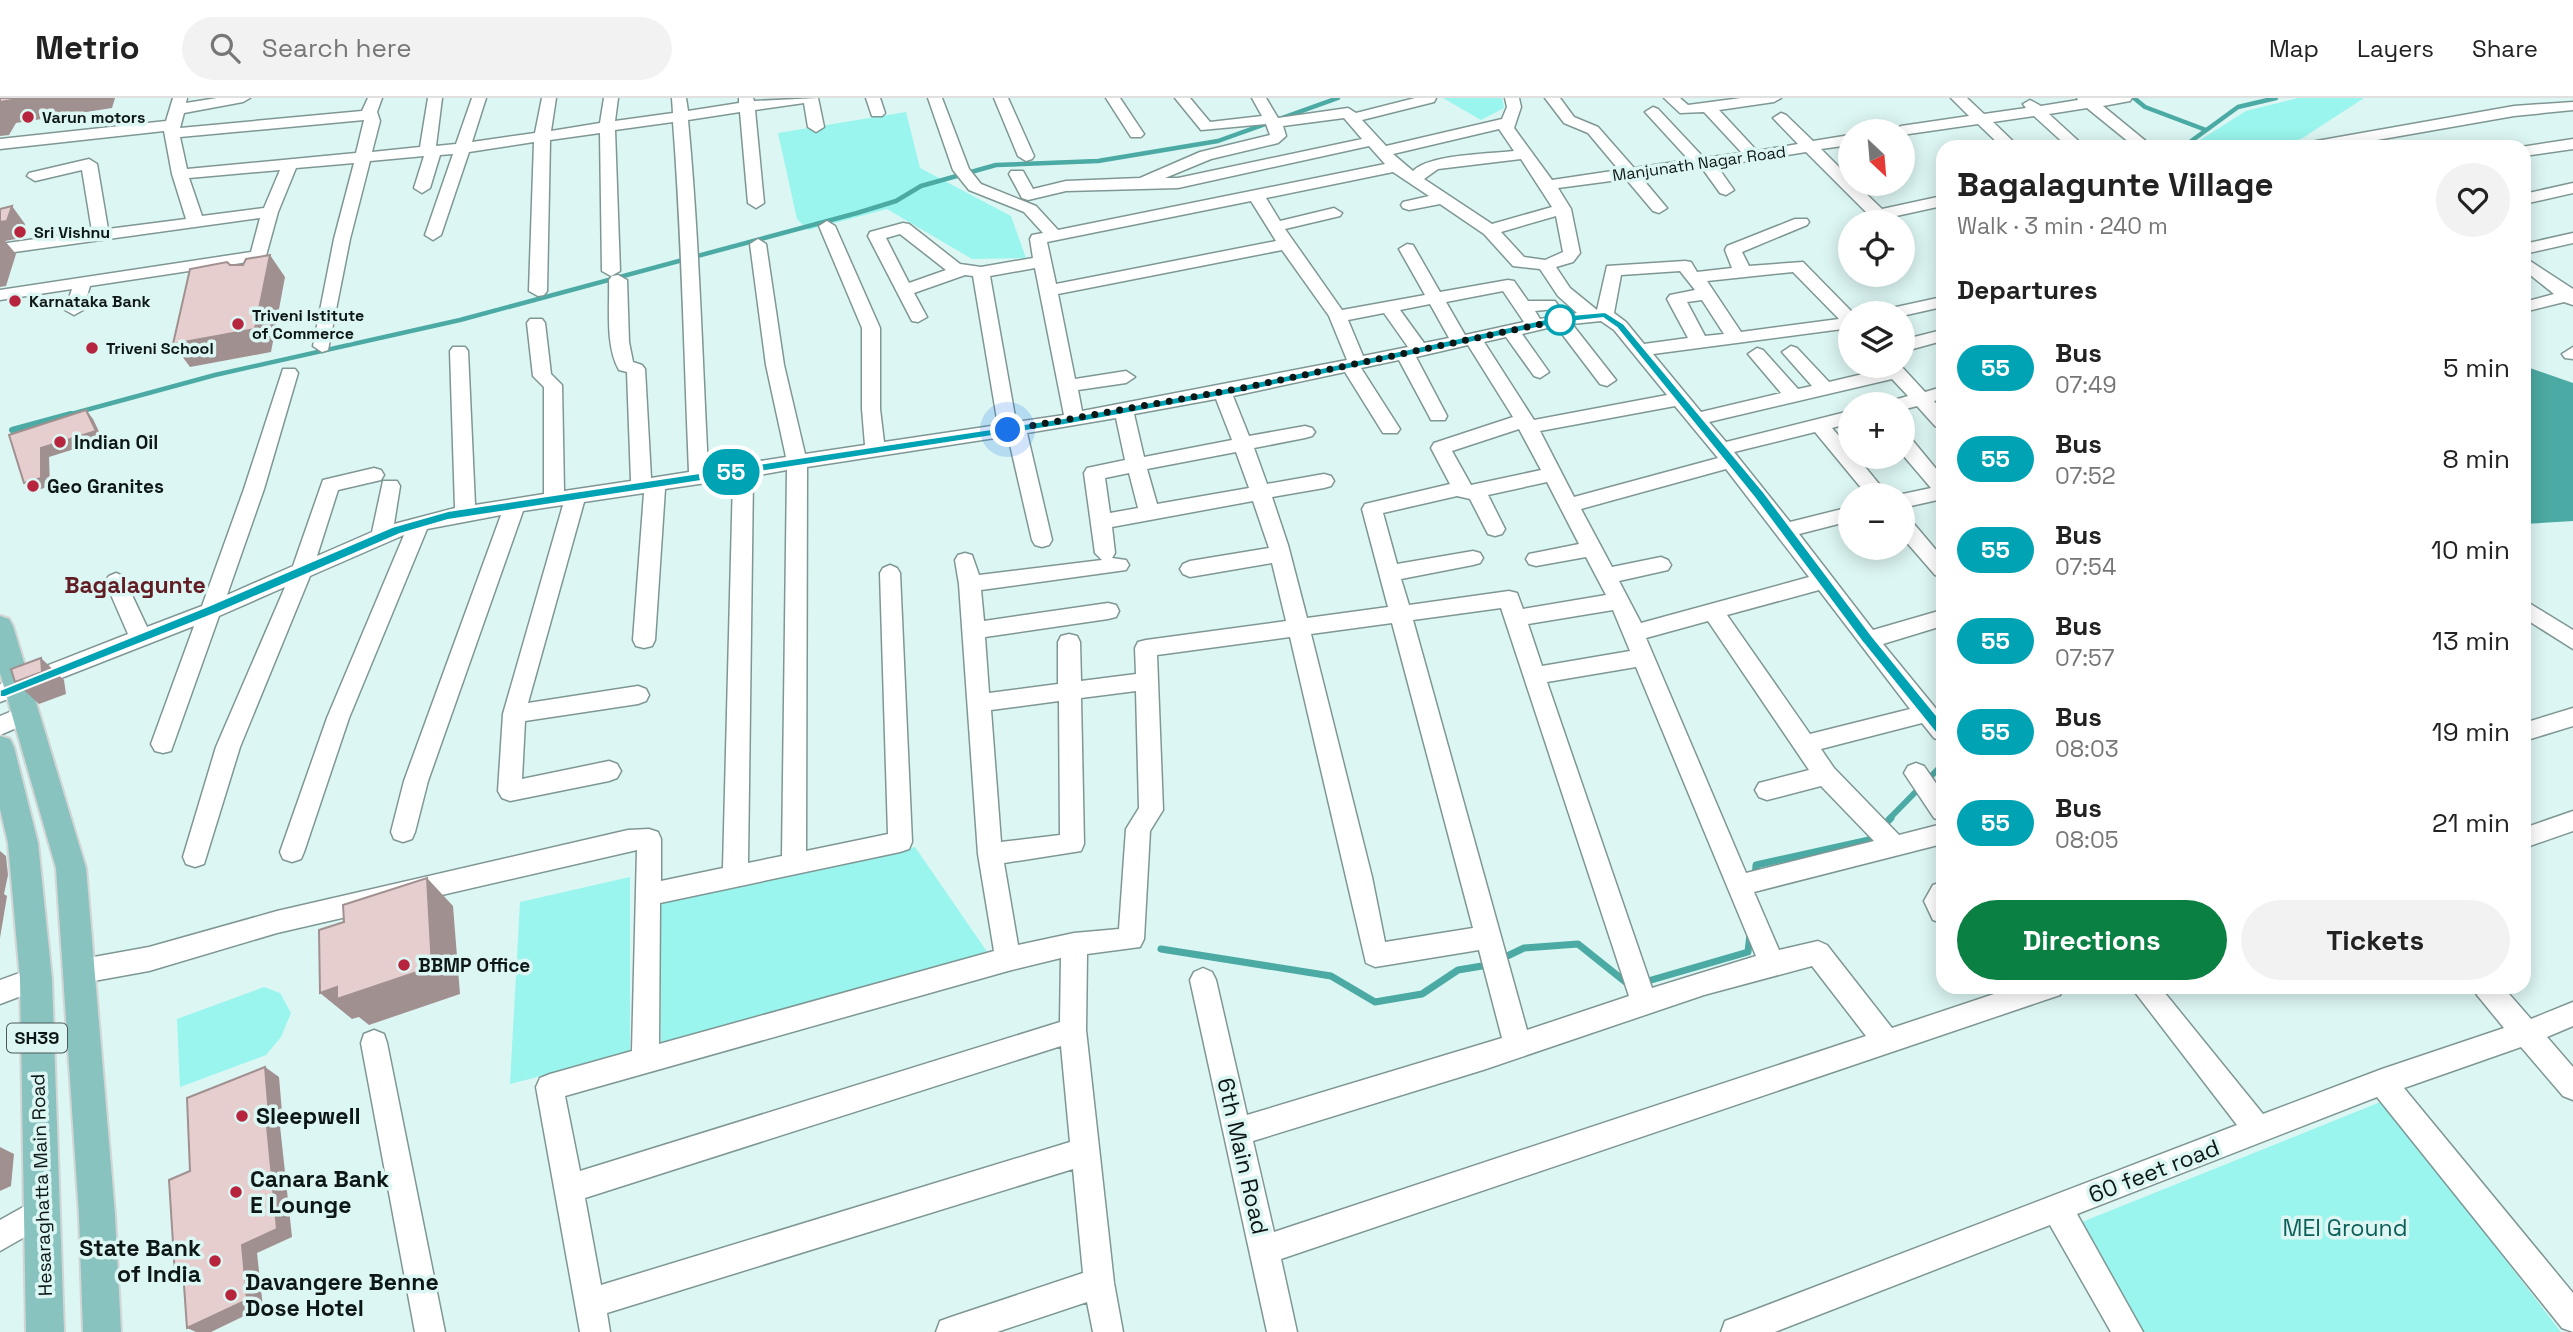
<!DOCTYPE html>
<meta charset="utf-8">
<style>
body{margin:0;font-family:"Space Grotesk",sans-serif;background:#f2f2f2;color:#222;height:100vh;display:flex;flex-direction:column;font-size:26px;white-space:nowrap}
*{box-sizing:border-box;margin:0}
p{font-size:23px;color:#767676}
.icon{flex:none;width:38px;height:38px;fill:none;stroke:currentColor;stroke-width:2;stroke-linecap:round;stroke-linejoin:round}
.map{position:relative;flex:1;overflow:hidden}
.side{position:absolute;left:1936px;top:42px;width:595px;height:854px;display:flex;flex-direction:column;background:#fff;border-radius:21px;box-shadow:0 4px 18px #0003}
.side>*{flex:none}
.badge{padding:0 14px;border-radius:23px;font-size:24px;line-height:46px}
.needle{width:46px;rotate:154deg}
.tools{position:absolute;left:1838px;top:21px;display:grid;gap:14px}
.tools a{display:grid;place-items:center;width:77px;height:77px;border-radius:50%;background:#fff;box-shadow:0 4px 18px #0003;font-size:35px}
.you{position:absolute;width:35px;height:35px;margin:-18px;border:5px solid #fff;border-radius:50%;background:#1a73e8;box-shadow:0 0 0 10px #1a73e833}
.map>.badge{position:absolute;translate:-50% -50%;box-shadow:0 0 0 4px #fff}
h2{padding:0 21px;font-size:26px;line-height:63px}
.round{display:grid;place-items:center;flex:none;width:74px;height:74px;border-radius:37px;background:#f2f2f2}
.head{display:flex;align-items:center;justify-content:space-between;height:119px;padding:0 21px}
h1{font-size:33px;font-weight:800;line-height:52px}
.primary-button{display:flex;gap:14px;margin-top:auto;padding:14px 21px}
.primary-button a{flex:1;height:80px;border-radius:42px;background:#0b8043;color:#fff;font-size:28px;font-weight:800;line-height:80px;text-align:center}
.primary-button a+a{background:#f2f2f2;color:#222}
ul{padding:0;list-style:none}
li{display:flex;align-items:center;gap:21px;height:91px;padding:0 21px}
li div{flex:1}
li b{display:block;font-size:26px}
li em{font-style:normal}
li .badge{min-width:77px;font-weight:700;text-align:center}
header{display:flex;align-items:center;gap:42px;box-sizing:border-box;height:98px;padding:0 35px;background:#fff;border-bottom:2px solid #e0e0e0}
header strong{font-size:33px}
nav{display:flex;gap:38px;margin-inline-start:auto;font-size:24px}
.search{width:490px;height:63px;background:#f2f2f2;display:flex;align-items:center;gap:18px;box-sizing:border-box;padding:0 24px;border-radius:38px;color:#767676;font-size:26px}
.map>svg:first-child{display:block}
</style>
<header>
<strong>Metrio</strong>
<div class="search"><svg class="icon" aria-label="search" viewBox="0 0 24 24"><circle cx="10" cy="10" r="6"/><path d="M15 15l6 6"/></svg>Search here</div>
<nav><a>Map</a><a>Layers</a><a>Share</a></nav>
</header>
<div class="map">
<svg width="2573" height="1234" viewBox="0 0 2573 1234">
<rect width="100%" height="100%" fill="#dcf6f3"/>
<path fill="#99f5ed" d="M1443,0H1502L1504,10L1481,22Z
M2298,0H2364L2301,41L2264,49H2189L2246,13Z
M906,14L920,70L1011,118L1026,160L972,161L887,111L808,132L797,121L778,35Z
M915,749L992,861L661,954V805Z
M630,779V955L510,986L520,804Z
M264,889L280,895L291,915L281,939L266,957L180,989L177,921Z
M2383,1003L2561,1234H2141L2077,1126Z"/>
<path fill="#4baaa3" d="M2524,268L2573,285V423L2524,426Z"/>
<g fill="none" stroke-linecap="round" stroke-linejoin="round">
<path stroke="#4baaa3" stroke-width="4.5" d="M2134,0L2145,9L2206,32
M2183,49L2238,9L2276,0
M64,318L215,277L460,222L857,115L896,103L921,88L996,67L1098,63L1218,43L1338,0"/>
<path stroke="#4baaa3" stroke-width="6" d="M12,332L71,316
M1889,721L1942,667"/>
<path stroke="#4baaa3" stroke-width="7" d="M1755,780L1756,767L1869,742L1891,720
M1161,851L1331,878L1375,904L1422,896L1458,872L1488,867
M1501,861L1524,850L1578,846L1628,886
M1641,885L1748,854L1750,836"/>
<defs>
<path id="minor" d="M173,0H187L186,5L217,0H250L243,4L184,15L180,30L362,13L368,0H382L377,14L380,23L372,54L420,49L428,0H442L436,48L456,46L472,0H486L472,44L535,35L542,0H556L551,33L600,25L604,0H618L615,23L673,15L672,0H686L688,13L739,5V0H753L754,3L818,0L824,29L816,34L808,29L804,5L755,12L764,105L756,110L748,105L740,14L688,22C699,138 702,255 708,371L786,359L766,267L750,146L758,141L766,146L784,267L805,356L865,347L862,311V230L819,128L827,123L835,128L880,230V311L884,344L998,327L973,178L965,177L914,195L927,219L918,224L912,223L868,138L870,134L903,125L909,126L960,166L981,169L1033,160L1030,141L1032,137L1043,135L1024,114L969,92L953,72L928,0H942L969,71L981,86L1036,108L1058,132L1385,66L1369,48L1178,90L1066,93L1028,102L1022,100L1009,76L1011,73H1023L1033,91L1066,83L1140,80L1200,54L1270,37L1266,26L1201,32L1175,0H1190L1210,24L1262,18L1252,0H1266L1278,20L1348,10L1356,15L1415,0H1436L1434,4L1362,22L1386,48L1502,21L1507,9L1505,0H1519L1521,9L1514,30L1552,82L1619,72L1588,35L1564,25L1545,0H1560L1574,19L1598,29L1634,70L1689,62L1645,14L1653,9L1658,11L1704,60L1742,55L1704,14L1680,15L1664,0H1680L1688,7L1741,0H1781L1774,4L1719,12L1757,53L1798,46L1773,20L1781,15L1786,17L1813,43L1850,37V47L1821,51L1850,80V86H1856L1882,111L1942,98V108L1878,122L1872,120L1806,54L1717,68L1734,92L1726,97L1720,95L1702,70L1641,79L1667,110L1659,115L1653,113L1626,81L1558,90L1571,111L1580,155L1573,164L1556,169L1570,190L1597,212L1607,168L1685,163L1691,164L1697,174L1732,170L1725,152L1727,148L1795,121H1807L1809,124L1807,127L1742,154L1749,168L1803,164L1853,215H1850V230L1653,256L1701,314L1781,295L1748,256L1757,250L1763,252L1798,291L1812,288L1782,254L1791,248L1797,250L1829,284L1884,271L1882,268H1901L1925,294L1942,289V301L1934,303L1942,313V330L1935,328L1917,308L1902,312V306H1892L1894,302L1908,298L1892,281L1709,324L1726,344L1850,313V325L1832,330L1850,351V359H1857L1888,397H1867L1815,334L1734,354L1790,424L1850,409V423L1799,436L1873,532L1942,512V528L1883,546L1942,618V643L1934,640L1922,625L1821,651L1834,670L1899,737L1942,726V746L1754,794L1779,852L1818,843L1827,847L1892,930L2015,889H2064L2060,897L1281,1161L1297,1234H1267L1190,882L1194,874L1203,870L1212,874L1216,882L1247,1017L1502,940L1479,852L1375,869L1366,865L1290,539L1157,557L1163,712L1150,733L1144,841L1140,849L1087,856L1086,932L1114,1185L1123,1234H1093L1087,1204L997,1234H936L940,1223L951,1219L1083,1175L1073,1071L607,1215L610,1234H580L536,989L540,980L550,976L632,953L637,752L277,835L149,873L77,886L68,882L64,874L68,866L77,862L149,849L277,813L628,732L649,731L658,734L661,741V783L723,770L733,381L665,391L655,542L652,548L644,550L636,548L633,542L644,395L584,404L528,605L638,588L646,591L649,597L646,603L638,606L525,623L522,681L609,663L617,666L621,673L617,680L609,683L510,703L502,700L498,693L503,616L563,407L523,413L428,683L415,734L412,741L403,744L394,741L391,734L404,683L501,417L427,431L349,620L304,754L301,761L292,764L283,761L280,754L327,620L404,437L310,478L240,649L204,766L195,769L186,766L183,759L216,649L285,489L219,518L171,653L163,655L155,653L151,646L194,528L0,604V586L128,536L105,483L109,478L116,475L123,478L147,529L202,508L244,391L283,271H295L298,275L264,391L227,497L293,468L323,382L374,370L381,372L384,377L381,382L338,392L317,458L372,434L383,383H397L400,388L394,426L455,410L450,253L453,249H465L468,253L475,407L544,396V289L533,278L527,225L530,221H542L545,225L551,276L562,287L564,393L631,383L627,274L619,272C605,248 610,209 609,182L612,178L618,177L627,182L629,244L633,264L642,267L645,271L651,380L689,374C684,257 682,140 673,24L615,32L620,173L611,178L602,173L600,35L550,42L547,193L544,197L538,198L529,193L534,44L469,54L441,137L433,142L425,137L453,56L440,57L430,90L422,95L414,90L424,58L370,63L350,141L328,252L322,254L313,248L334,141L354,65L296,70L278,114L261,176H249L246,172L248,164L90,188L83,212L74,217L65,212L72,191L0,202V192L251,154L260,120L0,156V146L92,133L82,72L35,83L27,78L29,75L89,61L97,66L108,131L186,121L172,76L164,33L0,51V41L166,23ZM1344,20L1362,41L1178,80H1165L1211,61L1278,45L1286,38L1283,28ZM364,22L356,55L187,71L180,39ZM1499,31L1514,53C1490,56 1429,56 1413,73L1393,56ZM1521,61L1552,109L1492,126L1424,81L1438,71ZM280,72L264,110L202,118L189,80ZM1393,74L1429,98L1403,104L1401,107L1403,110L1409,112L1440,106L1484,136L1513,168L1540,171L1558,198L1577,215L1540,221L1535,213L1555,211L1558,207L1555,203H1528L1514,183L1508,182L1440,194L1413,147L1407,146L1399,151L1425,197L1342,212L1285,131L1340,118L1342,115L1334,110L1280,123L1266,100ZM1251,103L1276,143L1056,186L1047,144ZM1556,118L1563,154L1545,162L1524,159L1501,134ZM900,136L946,172L909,185L886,140ZM1282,152L1329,218L1347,262L1082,313L1078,292L1126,285L1135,279L1126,273L1075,281L1058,196ZM1035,170L1064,317L1016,324L990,178ZM1680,173L1695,192L1670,197L1667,201L1688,240L1644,246L1626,224L1614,215L1621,177ZM1793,174L1839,221L1741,234L1707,183ZM1503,193L1524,224L1465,237L1446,204ZM1702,202L1724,236L1705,238L1687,204ZM1430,206L1449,240L1424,245L1400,212ZM1384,215L1408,249L1363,258L1348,222ZM1601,223L1614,232L1667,297L1534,322L1484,244L1506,239L1534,278L1540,280L1549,274L1522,236L1556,228L1600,286L1607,288L1616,282L1572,226ZM1468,247L1513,319L1434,345L1431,350L1450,386L1365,406L1362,411L1388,509L1307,520L1288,447L1272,399L1324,390L1331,388L1334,383L1331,378L1324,376L1267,386L1254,350L1305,340L1312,338L1315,334L1312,330L1305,328L1249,338L1233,298L1345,274L1383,335H1397L1400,331L1361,270L1399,262L1429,318L1431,322H1445L1447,318L1416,259ZM1216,301L1232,342L1144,359L1134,316ZM1675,308L1718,360L1574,399L1540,333ZM1116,320L1125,362L1087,370L1084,375L1095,455L1102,462L979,477L972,457L965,455L958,457L955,462L959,486L978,756L994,853L659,946L660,805L900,754L909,751L912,744L900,475L897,470L890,467L883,470L880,475L888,736L806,753L807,369L1008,338L1032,442L1035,447L1042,449L1049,447L1052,442L1027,335ZM1519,331L1541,372L1471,387L1452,353ZM1236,354L1249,390L1157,406L1147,371ZM1726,371L1809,479L1641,525L1619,483L1668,472L1671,467L1668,462L1661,459L1612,469L1581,411ZM787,372L782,758L748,765L753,378ZM1129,375L1138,410L1110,415L1105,380ZM1547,384L1579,446L1529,456L1526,461L1529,466L1536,468L1586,459L1606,497L1523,511L1517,495L1509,493L1409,507L1401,481L1473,467L1480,465L1483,460L1480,455L1473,453L1397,466L1383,415L1457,398L1470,401L1488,436L1495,438L1502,436L1505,431L1488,397ZM1253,403L1269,450L1190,463L1183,466L1180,471L1183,476L1190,479L1272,465L1286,523L1146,542L1138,544L1135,550L1136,576L1081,583L1080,544L1077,538L1069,536L1061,538L1058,544V586L989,595L985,539L1108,521L1116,519L1119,513L1116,507L1108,505L984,523L981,492L1126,472L1129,467L1126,462L1112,460L1115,455L1112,429ZM1819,492L1910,611L1810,636L1727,517ZM1501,510L1629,898L1527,932L1413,522ZM1613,512L1630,553L1542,568L1528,526ZM1708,523L1809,672L1759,685L1755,692L1759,699L1767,702L1821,688L1874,743L1746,775L1646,540ZM1392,525L1473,830L1385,844L1372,779L1311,536ZM1636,569L1756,858L1652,890L1547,584ZM1136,593L1139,710L1126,731L1119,831L1074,835L1018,847L1004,765L1081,753L1084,746L1081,600ZM1059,603L1060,737L1001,744L991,612ZM1061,860L1060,924L580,1073L565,998L1008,873ZM1812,868L1866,938L1274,1134L1253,1043L1483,972L1704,897ZM1061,948L1070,1044L601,1187L585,1100Z
M866,0H880L885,15L882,18H872Z
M994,0H1008L1034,58L1032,61L1026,63L1018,58Z
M1106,0H1120L1144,36L1141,39H1131Z
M1951,0H1967L1984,16L2026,10L2023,6L2030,2L2041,8L2078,2L2077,0H2132L2130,3L2103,8L2153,49H2135L2087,10L2049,16L2085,49H2068L2034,18L1993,24L2019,49H2002L1978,26L1902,37V33H1893L1901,28L1969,18Z
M2573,4V12L2514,18L2337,49H2303L2311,44L2514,8Z
M2573,41V51L2524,58L2521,49Z
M2573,85V95L2524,106V96Z
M2573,135V145L2524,156V146Z
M2524,159L2573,191V207L2564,204L2524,214V204L2554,196L2524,172Z
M1942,199V209L1902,218V215H1884L1887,211Z
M1942,232V243L1902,254V242Z
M2573,249V261L2565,260L2562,256Z
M1902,337L1909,338L1942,378V401L1902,410V397H1898L1931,390L1902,356Z
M1902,418L1909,420L1942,459V479L1935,477L1902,439Z
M2524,502L2573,532V551L2524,520Z
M27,607L35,610L38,616L35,622L0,637V618Z
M2573,610V628L2524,643V625Z
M1916,665L1924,668L1942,694V723L1934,720L1904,675L1908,668Z
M2573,713V733L2524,750V730Z
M1942,784V825L1933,822L1924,803L1933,787Z
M36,869L45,873L49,881L45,889L0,906V882Z
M2131,889H2160L2263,1016L2382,971L2504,930L2477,897L2473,889H2503L2531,921L2573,904V928L2547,939L2573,969V1002L2563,998L2521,949L2404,990L2573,1195V1234L2562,1230L2377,999L2077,1116L2143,1234H2111L2050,1127L1775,1234H1721L1725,1223L1736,1219L2237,1027Z
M374,932L384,936L387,945L445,1234H415L361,945L364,936Z
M41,1099L51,1104L56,1114L51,1124L0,1153V1122Z"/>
<path id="major" d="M0,518L9,521L13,528L86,770L115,1117L121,1234H83L79,1117L56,770L0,575Z
M0,638L10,641L14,649L38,745L52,881L64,1234H26L20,881L8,745L0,711Z"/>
</defs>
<use href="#minor" stroke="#7f9794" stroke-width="3"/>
<use href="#major" stroke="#d3d5d5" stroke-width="4"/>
<use href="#minor" fill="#fff" fill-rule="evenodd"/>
<use href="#major" fill="#88c3bf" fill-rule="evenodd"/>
</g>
<path fill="#a19090" d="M23,0H115L112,10L16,25L9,37L0,38V4Z
M12,108L25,126L21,140L5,143L16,156L6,188L0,189V124Z
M270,157L285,179L271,254L190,269L173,246Z
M86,312L93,321L103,342L49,359L50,388L32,394L24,385L41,350Z
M41,560L64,582L66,596L39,606L15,584Z
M0,753L6,758L8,777L4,796L7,798L0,840Z
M427,780L453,808L460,896L369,927L359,919L352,921L320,895Z
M265,969L279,979L283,1026L280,1028L292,1139L257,1155L263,1209L211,1234H196L187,1230L242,1147L266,1018Z
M0,1049L14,1056L11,1088L0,1093Z
M183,1173L192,1185L175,1177Z"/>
<path fill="#e6cece" stroke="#a19090" stroke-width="2" d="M0,0H23L0,4Z
M12,108L7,123L0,124V111Z
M270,157L255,231L173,246L190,171L227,164L230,167H243L246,161Z
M86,312L96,333L41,350V380L24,385L9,337Z
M41,560L42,574L15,584L11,571Z
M427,780L432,869L337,901V889L320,895L319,832L344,824L343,807Z
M265,969L269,1017L266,1018L277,1131L242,1147L247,1202L187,1230L183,1173L175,1177L169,1082L190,1073L187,1000Z"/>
<path fill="#00a3b4" stroke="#fff" stroke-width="2" d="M1605,214L1624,226L1763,393L1872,538L1947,630V638H1938L1863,545L1754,399L1617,230L1603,220L1560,225L1243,294L1064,327L448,422L400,436L217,515L5,599H0V592L208,508L392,429L448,413L1064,320L1243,287L1560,218Z"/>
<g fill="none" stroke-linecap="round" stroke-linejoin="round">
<path stroke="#0d1716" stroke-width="7" stroke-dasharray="0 12.6" d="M1008,332L1243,290L1560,222"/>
</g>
<g fill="#b6243d" stroke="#dcf6f3" stroke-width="2.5">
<circle cx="28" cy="19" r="7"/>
<circle cx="20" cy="134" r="7"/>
<circle cx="15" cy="203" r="7"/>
<circle cx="238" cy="226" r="7"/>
<circle cx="92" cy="250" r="7"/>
<circle cx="60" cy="344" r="7"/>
<circle cx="33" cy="388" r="7"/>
<circle cx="404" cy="867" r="7"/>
<circle cx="242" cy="1018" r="7"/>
<circle cx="236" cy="1094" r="7"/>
<circle cx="215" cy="1163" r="7"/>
<circle cx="231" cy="1197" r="7"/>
</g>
<circle fill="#fff" stroke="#00a3b4" stroke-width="3.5" cx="1560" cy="222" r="14"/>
<g text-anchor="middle" stroke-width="7" stroke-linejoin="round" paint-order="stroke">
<g font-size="16" font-weight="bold" fill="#0d1716" stroke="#dcf6f3" text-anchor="start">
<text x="42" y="25">Varun motors</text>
<text x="34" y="140">Sri Vishnu</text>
<text x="29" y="209">Karnataka Bank</text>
<text x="252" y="223">Triveni Istitute<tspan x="252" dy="18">of Commerce</tspan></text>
<text x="106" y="256">Triveni School</text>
</g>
<g font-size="16" fill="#0d1716" stroke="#dcf6f3">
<text transform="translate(1699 65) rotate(-8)" y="6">Manjunath Nagar Road</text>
</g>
<rect fill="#dcf6f3" stroke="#4b5a58" stroke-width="2" x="7" y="925.5" width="60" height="29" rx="5"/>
<g font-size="18" font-weight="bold" fill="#0d1716">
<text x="37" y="946">SH39</text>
</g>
<g font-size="19" font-weight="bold" fill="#0d1716" stroke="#dcf6f3" text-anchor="start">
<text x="74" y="351">Indian Oil</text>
<text x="47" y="395">Geo Granites</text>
<text x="418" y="874">BBMP Office</text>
</g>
<g font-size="19" fill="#0d1716" stroke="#dcf6f3">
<text transform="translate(41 1087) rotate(-92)" y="7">Hesaraghatta Main Road</text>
</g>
<g font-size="23" font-weight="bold" fill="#611c24" stroke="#dcf6f3">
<text x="135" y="495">Bagalagunte</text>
</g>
<g font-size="23" font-weight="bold" fill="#0d1716" stroke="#dcf6f3" text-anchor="start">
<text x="256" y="1026">Sleepwell</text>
<text x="250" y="1089">Canara Bank<tspan x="250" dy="26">E Lounge</tspan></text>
<text x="201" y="1158" text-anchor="end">State Bank<tspan x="201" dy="26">of India</tspan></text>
<text x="245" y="1192">Davangere Benne<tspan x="245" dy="26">Dose Hotel</tspan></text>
</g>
<g font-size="23" fill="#0d1716" stroke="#dcf6f3">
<text transform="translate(1243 1058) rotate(77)" y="8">6th Main Road</text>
<text transform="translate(2154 1073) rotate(-21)" y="8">60 feet road</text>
</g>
<g font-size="23" fill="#0c5e59" stroke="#dcf6f3">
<text x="2345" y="1138">MEI Ground</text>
</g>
</g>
</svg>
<div class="tools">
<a><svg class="needle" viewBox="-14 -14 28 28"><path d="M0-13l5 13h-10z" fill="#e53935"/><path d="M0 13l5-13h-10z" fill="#767676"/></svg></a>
<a><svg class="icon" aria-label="locate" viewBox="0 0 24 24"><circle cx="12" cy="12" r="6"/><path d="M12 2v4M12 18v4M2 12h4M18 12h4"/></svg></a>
<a><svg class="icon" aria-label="layers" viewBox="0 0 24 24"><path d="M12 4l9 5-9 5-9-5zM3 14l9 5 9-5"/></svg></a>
<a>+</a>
<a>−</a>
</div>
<div class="you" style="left:1008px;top:332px"></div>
<b class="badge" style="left:731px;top:374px;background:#00a3b4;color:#fff">55</b>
<section class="side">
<div class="head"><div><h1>Bagalagunte Village</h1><p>Walk · 3 min · 240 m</p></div><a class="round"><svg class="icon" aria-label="heart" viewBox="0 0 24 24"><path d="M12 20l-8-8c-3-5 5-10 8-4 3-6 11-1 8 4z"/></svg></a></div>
<h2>Departures</h2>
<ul>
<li><span class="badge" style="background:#00a3b4;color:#fff">55</span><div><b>Bus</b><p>07:49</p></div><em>5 min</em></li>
<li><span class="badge" style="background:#00a3b4;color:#fff">55</span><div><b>Bus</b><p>07:52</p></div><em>8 min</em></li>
<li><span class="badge" style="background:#00a3b4;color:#fff">55</span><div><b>Bus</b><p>07:54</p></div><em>10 min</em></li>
<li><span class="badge" style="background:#00a3b4;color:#fff">55</span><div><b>Bus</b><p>07:57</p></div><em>13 min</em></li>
<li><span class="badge" style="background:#00a3b4;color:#fff">55</span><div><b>Bus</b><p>08:03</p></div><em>19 min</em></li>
<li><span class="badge" style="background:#00a3b4;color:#fff">55</span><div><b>Bus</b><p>08:05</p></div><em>21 min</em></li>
</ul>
<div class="primary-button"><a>Directions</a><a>Tickets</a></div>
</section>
</div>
